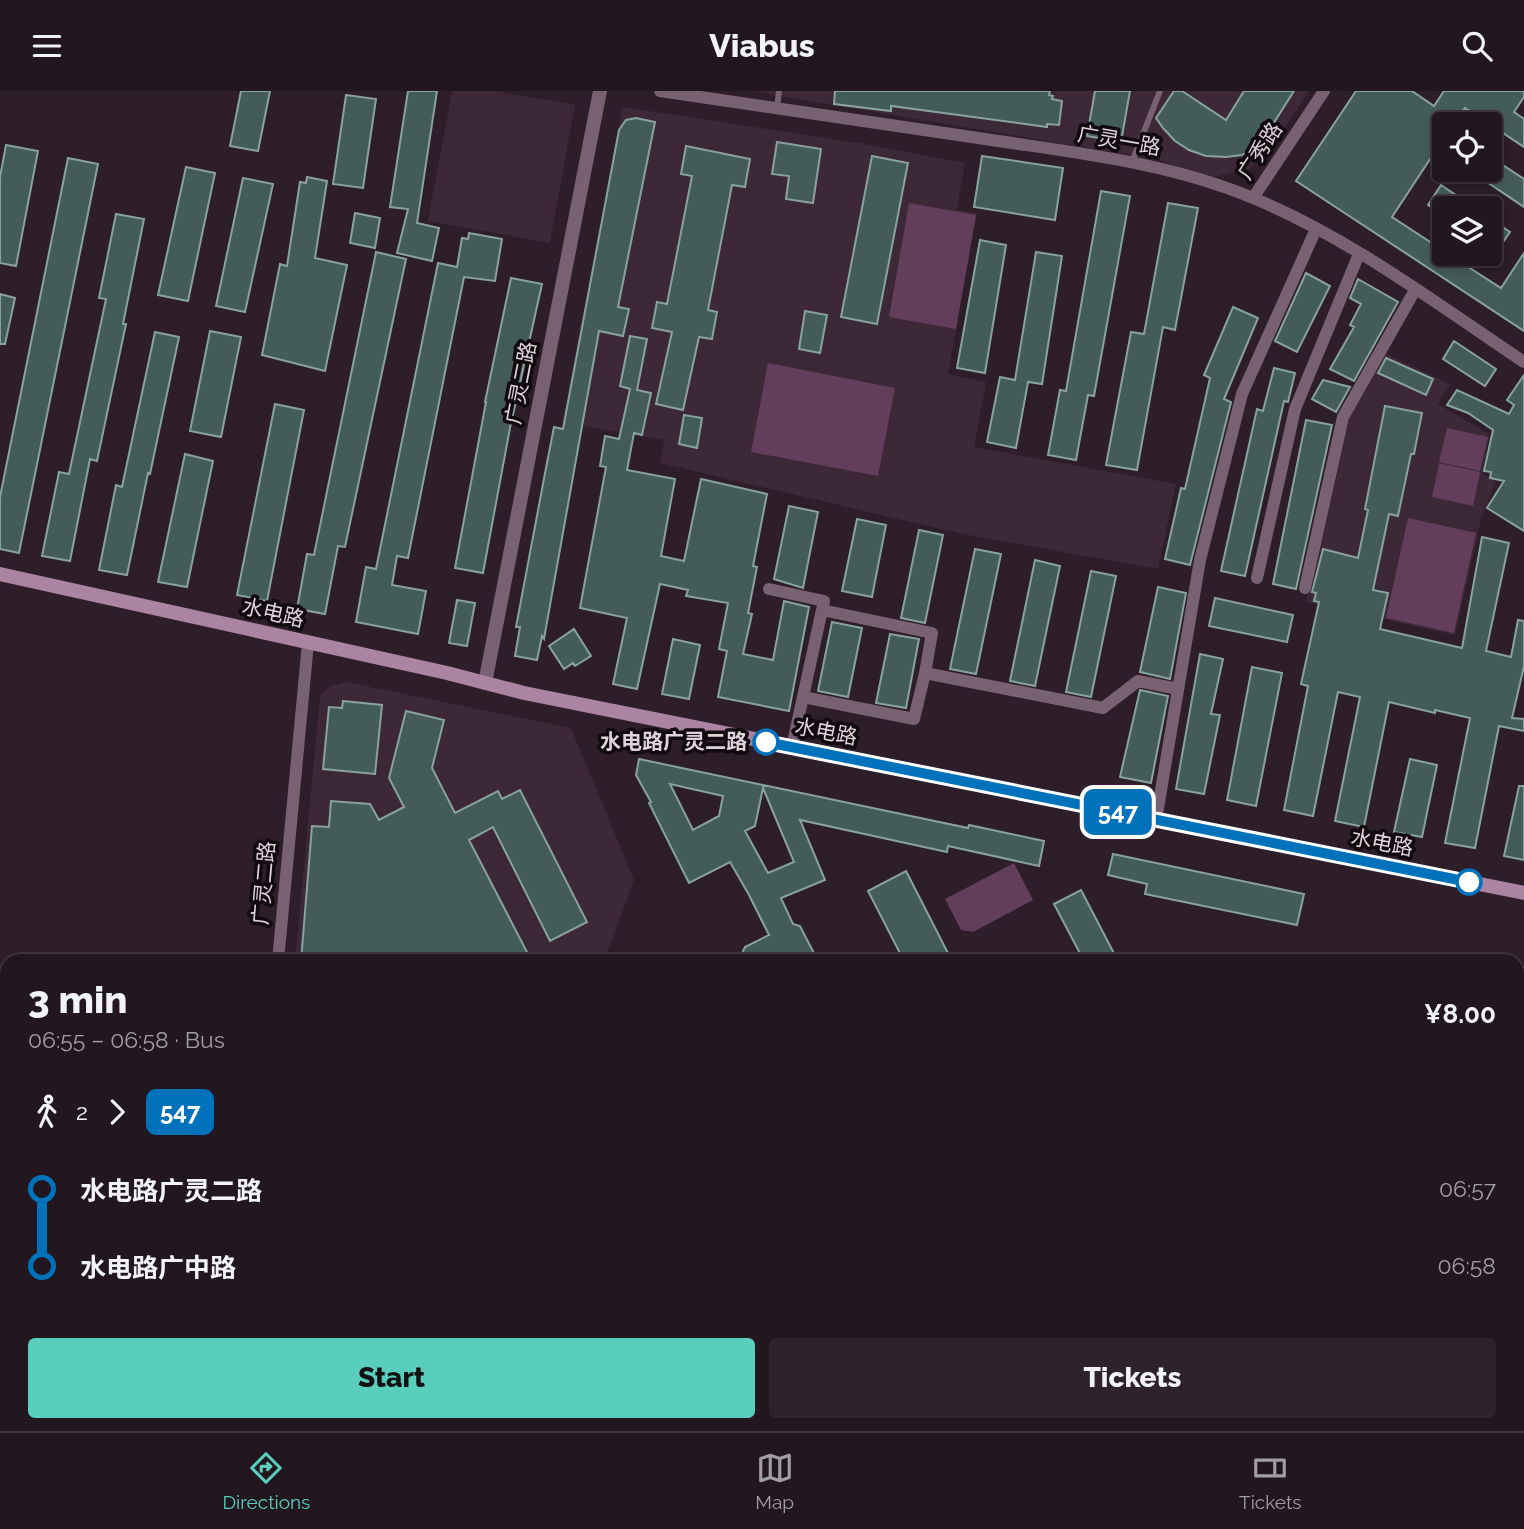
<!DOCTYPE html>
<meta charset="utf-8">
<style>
body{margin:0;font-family:Raleway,"Noto Sans SC",sans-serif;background:#2e232c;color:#f1f3f6;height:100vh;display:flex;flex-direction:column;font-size:26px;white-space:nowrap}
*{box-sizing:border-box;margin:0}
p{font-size:23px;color:#a29fa4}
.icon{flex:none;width:38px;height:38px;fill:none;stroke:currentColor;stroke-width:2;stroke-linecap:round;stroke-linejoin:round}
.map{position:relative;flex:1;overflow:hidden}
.side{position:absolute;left:0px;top:863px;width:1524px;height:478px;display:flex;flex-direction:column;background:#22161f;border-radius:21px 21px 0 0;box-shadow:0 4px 10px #0003,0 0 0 2px #3f353d}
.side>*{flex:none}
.badge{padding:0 14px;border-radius:10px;font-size:24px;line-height:46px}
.fabs{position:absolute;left:1432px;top:21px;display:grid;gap:14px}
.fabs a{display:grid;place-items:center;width:70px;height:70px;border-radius:7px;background:#22161f;box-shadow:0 4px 10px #0003,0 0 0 2px #3f353d;font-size:35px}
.map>.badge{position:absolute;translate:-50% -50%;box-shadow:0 0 0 4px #fff}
.legs{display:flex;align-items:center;gap:10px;height:77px;padding:0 28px;font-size:23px}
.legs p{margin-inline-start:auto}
.headline{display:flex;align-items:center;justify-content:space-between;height:119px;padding:0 28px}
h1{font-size:38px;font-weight:800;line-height:52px}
.button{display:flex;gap:14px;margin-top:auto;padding:14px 28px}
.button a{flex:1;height:80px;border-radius:7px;background:#5acebd;color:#111;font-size:28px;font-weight:800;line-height:80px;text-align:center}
.button a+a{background:#2e232c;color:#f1f3f6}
ul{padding:0 28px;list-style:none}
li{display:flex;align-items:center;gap:24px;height:77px;font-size:26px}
li i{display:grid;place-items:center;width:10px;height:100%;margin:0 9px;background:currentColor}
li i::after{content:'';width:18px;height:18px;margin:-9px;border:5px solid;border-radius:50%;background:#22161f}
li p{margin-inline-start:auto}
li:first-child i{background:linear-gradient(#0000 50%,currentColor 0)}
li:last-child i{background:linear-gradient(currentColor 50%,#0000 0)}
header{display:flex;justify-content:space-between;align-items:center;height:91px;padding:0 28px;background:#22161f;font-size:32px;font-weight:800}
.menu{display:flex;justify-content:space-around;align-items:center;height:98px;border-top:2px solid #3f353d;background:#22161f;font-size:19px;color:#a29fa4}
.menu a{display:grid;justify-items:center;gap:4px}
.menu .current{color:#5acebd}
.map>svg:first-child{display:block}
</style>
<header><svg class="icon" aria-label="menu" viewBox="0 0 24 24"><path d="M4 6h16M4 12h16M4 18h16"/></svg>Viabus<svg class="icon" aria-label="search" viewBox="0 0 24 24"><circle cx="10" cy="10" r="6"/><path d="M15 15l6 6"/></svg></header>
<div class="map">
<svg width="1524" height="1340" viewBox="0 0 1524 1340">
<rect width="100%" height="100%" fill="#2d1e29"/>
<path fill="#3c2837" d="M452,0H496L575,14L550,152L428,130Z
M750,0H1309L1267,63L1250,78L1213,86L1154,68Z
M623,16L859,52L965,72L957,119L977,122L948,283L986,291L974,356L1176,393L1158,478L958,442L660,372L664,349L562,331Z
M1384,262L1450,293L1438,313L1489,343L1483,383L1496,391L1482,425L1455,544L1306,511L1346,329Z
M346,591L571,637L634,789L607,862L589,870H295L320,605L330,595Z"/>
<path fill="#623e5b" d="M909,112L976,124L956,238L889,226Z
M768,272L895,297L878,385L751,361Z
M1447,337L1488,346L1480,380L1439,371Z
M1439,372L1480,381L1473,415L1432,406Z
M1408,427L1476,442L1454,542L1386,527Z
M1014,772L1033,809L973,841L961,839L945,808Z
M464,1334H653L657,1340H461Z"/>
<path fill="#445c58" stroke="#88a29d" stroke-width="2" fill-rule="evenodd" d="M241,0H270L258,60L230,55Z
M408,0H437L417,132L439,137L432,170L397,162L408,118L390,116Z
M835,0H1050L1049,4L1053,5L1052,8L1062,10L1059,34L1047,33V36L891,15V20L834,13Z
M1095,0H1130L1121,51L1087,45Z
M1174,0H1182L1226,29L1244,0H1294L1261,52L1242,64L1226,66L1206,65L1189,59L1175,50L1163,37L1156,27Z
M1356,0H1412L1434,15L1444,0H1524V6L1514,21L1524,28V56L1465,17L1454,33H1444V47L1392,126L1444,160V163H1448L1501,197L1524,162V240L1296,90Z
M346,4L376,8L363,97L333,93Z
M636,27L655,31L618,216L629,218L623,245L599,240L544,548L542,545L537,569L515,565L520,536H516L546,377L554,336L563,338L619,39L626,29Z
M777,51L821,58L813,112L786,108L789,85L772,83Z
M6,54L38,60L16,175L0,172V86Z
M686,55L750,68L745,96L732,94L708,219L717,221L712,248L699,246L683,319L656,313L672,241L652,237L657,211L667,213L692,85L681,83Z
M872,65L908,72L877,233L841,226Z
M982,65L1063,77L1055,129L974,116Z
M1489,65L1524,88V116L1469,79H1489Z
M68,67L98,73L19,462L0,458V406Z
M186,76L215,82L188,210L158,204Z
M307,86L327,90L315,167L347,174L325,280L262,264L280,173L287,175L300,91L306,92Z
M243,87L273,93L245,221L216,215Z
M1441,94L1475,117H1444V124L1428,114Z
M1101,100L1130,105L1094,305L1088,304L1076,369L1048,364L1060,299L1066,300Z
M1168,112L1198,117L1175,239L1163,236L1137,379L1106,374L1131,241L1144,243Z
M355,122L380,127L375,157L350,152Z
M116,123L144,128L123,233H126L97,370L90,368L70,470L42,465L59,381L69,383L106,208L99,207Z
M1489,127L1510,141L1497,160L1489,155Z
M469,142L502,148L495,190L464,186L408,467L397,465L392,494L426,500L418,543L356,531L366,476L376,478L438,172L457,176L462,147L468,148Z
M980,149L1006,154L985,282L957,277Z
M376,161L406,168L345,456L338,455L325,523L297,518L307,463L314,464Z
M1036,161L1062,165L1042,293L1028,291L1016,357L987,351L1000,286L1015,289Z
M1306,182L1330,195L1297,261L1275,250Z
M511,187L542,193L510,337L483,482L455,477L486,311H485Z
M1358,188L1398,211L1354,290L1330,278L1354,236L1350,234L1361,213L1350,207Z
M0,203L15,207L5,253H0Z
M1233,216L1258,227L1224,308L1231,311L1190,474L1165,468L1181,397L1185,398L1210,287L1204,284Z
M805,220L827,224L820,262L799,258Z
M210,240L241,246L221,346L190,340Z
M155,241L179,246L150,383L148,382L127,484L99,479L116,394L122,396Z
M630,245L647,248L637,299L651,302L642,344L634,342L627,379L675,388L661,465L684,470L701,388L767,403L753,475L757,476L748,522L752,523L743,563L773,569L784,510L809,516L789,620L718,606L727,560L719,558L728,512L686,505L688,499L660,493L637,598L613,593L627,527L580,517L606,376L600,375L605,345L619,348L630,298L620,295Z
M1454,250L1496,278L1485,295L1443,268Z
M1386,267L1433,288L1426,304L1378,282Z
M1274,277L1295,282L1288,311L1284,310L1245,485L1221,480L1257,318L1263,320Z
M1524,284V440L1487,417L1504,390L1490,387L1491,381L1484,380L1493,339L1468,322L1447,314L1457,299L1509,323L1514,314L1507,309Z
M1323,289L1350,296L1336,321L1312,308Z
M275,313L304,319L267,510L237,504Z
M1385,315L1422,322L1414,363H1411L1398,425L1389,423L1373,499L1388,502L1380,538L1462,557L1482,446L1509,452L1486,560L1511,566L1518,529L1524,530V575L1512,627L1524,628V640L1499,635L1475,757L1445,752L1470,627L1435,619V622L1389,611L1364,736L1335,730L1360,606L1338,601L1313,725L1284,719L1308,595L1301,593L1319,511L1314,510L1316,502L1312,501L1323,458L1358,467L1368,419L1365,418Z
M684,324L702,327L697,357L679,353Z
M1306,329L1332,334L1296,498L1273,493Z
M185,363L213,370L187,496L158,491Z
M789,415L818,421L803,497L774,488Z
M857,428L886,434L872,506L842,500Z
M919,439L943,444L925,532L901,527Z
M975,458L1001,463L976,583L950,578Z
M1035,469L1060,475L1035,595L1010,590Z
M1091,480L1116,485L1091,606L1066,601Z
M1158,496L1186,502L1170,588L1140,581Z
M1215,507L1293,524L1287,551L1209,535Z
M457,509L475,512L467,555L449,552Z
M832,531L862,537L848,606L818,600Z
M574,538L591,565L575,575L573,572L564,578L549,555Z
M890,543L919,548L906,617L876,612Z
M673,548L700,554L689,608L662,603Z
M1200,563L1223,568L1211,623L1220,624L1204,703L1176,698Z
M1252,576L1282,582L1256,715L1227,709Z
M1140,599L1168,605L1151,692L1120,686Z
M343,610L382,614L375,683L323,678L329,616L342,617Z
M406,620L444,629L432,677L455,722L498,700L502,708L520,699L587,831L550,850L493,736L469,749L528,863L514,870H301L312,735L329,736L331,710L370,713L379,729L404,716L389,687Z
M639,668L968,737L969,734L1044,750L1039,775L948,755L947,761L800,729L825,789L781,807L793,833L800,835L818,870H747L743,860L745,856L769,844L749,804L730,771L689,792L649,712L651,711L636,684ZM670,693L723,705L719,725L693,739ZM763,697L794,771L768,782L745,740L755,735Z
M1410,668L1437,674L1422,746L1394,741Z
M1519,695H1524V769L1504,765Z
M1113,763L1304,803L1297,834L1145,803L1147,793L1108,784Z
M906,780L952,870H904L868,800Z
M1081,799L1118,870H1084L1054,813Z"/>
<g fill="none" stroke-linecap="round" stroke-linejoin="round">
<path stroke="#796174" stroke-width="6" d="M777,17L779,0
M1132,71L1160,0"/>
<path stroke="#796174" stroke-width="12" d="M660,0C768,16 877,32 985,48C1076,62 1167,71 1253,107C1350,147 1437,213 1524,271
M1253,107L1324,0
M1257,487L1295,318L1359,163
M1305,497L1343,326L1415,199
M769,498L824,510L822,519L932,542L925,582L1103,617L1138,590L1178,598
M803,606L914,628L925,582
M792,656L822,519
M1156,729L1200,469L1242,303L1316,138
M278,870L308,552
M277,1334L279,1340
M10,1340L41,1334"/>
<path stroke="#796174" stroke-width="14" d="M485,592L600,0"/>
<path stroke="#ab84a2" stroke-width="14" d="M0,483L447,582L524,602L1524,802"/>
</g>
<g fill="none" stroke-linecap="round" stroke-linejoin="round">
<defs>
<path id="line-1" d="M766,651L1469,791"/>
</defs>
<use href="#line-1" stroke="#fff" stroke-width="16"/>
<use href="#line-1" stroke="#0072bc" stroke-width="10"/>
</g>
<g fill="#fff" stroke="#0072bc" stroke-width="3.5">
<circle cx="766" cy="651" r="12"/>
<circle cx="1469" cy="791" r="12"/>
</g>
<g text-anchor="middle" stroke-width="7" stroke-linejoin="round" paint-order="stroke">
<g font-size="21" fill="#ded3db" stroke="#110a0f">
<text transform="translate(1119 50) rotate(10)" y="7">广灵一路</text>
<text transform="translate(1260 60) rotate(-57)" y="7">广秀路</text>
<text transform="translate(521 292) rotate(-79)" y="7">广灵二路</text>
<text transform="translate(273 522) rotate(13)" y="7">水电路</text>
<text transform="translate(826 641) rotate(11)" y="7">水电路</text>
<text transform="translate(1382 752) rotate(11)" y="7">水电路</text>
<text transform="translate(264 792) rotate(-85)" y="7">广灵二路</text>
</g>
<g font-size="21" font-weight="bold" fill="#ded3db" stroke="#110a0f" text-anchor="end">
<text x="747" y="658">水电路广灵二路</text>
</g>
</g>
</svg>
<div class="fabs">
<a><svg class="icon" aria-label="locate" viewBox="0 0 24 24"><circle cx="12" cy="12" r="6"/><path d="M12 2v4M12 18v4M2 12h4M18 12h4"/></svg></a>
<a><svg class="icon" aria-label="layers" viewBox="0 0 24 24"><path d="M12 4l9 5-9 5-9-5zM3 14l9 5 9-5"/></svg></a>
</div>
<b class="badge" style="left:1118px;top:721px;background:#0072bc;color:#fff">547</b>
<section class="side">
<div class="headline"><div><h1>3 min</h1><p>06:55 – 06:58 · Bus</p></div><b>¥8.00</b></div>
<div class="legs"><svg class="icon" aria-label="walk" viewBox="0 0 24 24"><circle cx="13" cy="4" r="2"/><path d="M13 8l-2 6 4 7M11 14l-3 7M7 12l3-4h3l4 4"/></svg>2<svg class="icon" aria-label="forward" viewBox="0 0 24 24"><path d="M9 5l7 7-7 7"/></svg><b class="badge" style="background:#0072bc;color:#fff">547</b></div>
<ul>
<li><i style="color:#0072bc"></i><b>水电路广灵二路</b><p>06:57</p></li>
<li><i style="color:#0072bc"></i><b>水电路广中路</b><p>06:58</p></li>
</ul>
<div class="button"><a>Start</a><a>Tickets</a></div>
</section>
</div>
<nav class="menu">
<a class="current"><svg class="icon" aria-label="directions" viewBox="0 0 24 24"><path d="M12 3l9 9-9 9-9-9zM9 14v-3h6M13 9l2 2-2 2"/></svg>Directions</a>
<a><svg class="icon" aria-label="map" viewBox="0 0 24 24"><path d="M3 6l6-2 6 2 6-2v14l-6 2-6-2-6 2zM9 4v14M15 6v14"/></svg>Map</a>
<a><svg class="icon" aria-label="tickets" viewBox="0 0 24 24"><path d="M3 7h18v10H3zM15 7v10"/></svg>Tickets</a>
</nav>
